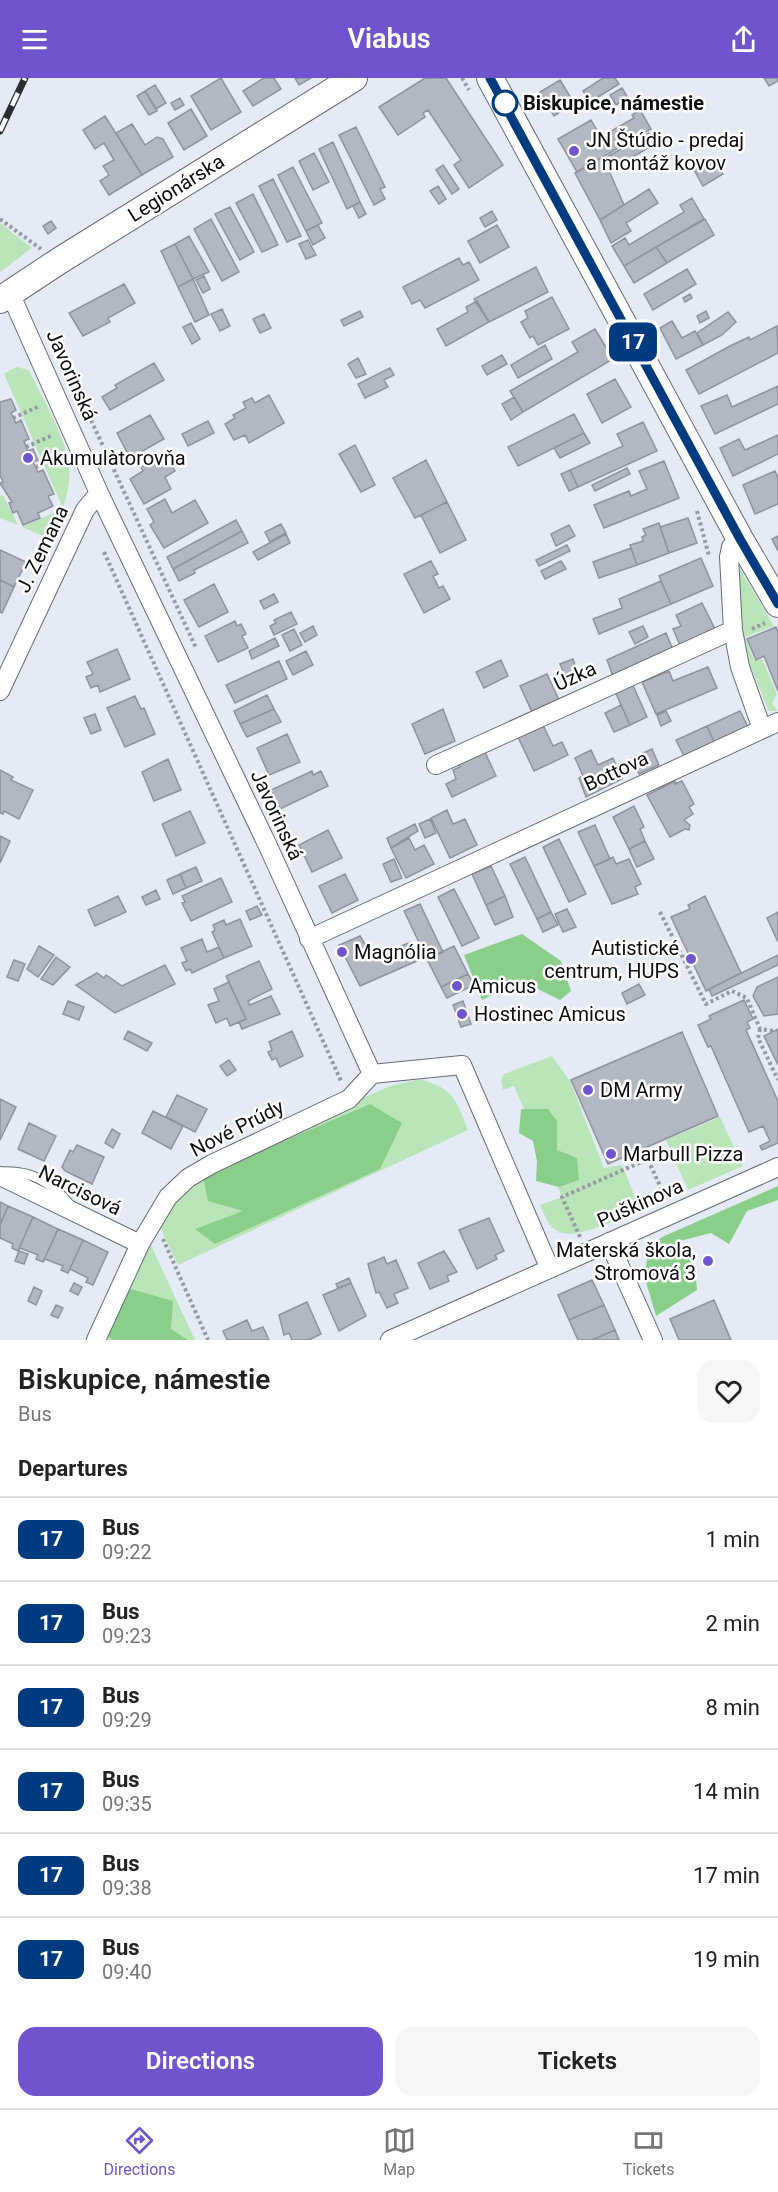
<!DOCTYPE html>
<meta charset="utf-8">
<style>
body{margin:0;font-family:Roboto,sans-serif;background:#f6f6f6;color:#222;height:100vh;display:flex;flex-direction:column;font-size:22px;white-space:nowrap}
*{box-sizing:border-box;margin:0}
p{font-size:20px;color:#767676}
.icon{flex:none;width:33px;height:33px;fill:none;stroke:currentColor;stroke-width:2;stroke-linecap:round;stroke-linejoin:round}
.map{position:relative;height:1262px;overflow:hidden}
.panel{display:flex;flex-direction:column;background:#fff;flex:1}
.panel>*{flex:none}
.badge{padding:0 12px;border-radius:9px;font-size:21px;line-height:39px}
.map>.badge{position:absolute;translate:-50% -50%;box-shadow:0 0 0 3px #fff}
h2{padding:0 18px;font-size:22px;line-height:54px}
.round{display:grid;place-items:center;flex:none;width:63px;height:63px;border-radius:18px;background:#f6f6f6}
.headline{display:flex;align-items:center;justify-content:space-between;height:102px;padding:0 18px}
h1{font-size:28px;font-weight:600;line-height:45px}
.primary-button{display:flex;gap:12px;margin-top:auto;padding:12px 18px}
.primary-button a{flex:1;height:69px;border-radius:18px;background:#6f54cd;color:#fff;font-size:24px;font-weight:600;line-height:69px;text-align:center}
.primary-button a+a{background:#f6f6f6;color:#222}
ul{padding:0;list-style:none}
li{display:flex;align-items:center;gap:18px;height:84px;padding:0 18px;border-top:2px solid #e0e0e0}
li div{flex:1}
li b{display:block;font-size:22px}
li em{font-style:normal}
li .badge{min-width:66px;font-weight:700;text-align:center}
header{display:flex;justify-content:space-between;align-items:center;height:78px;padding:0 18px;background:#6f54cd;color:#fff;font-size:27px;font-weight:600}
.menu{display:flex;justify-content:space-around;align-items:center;height:84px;border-top:2px solid #e0e0e0;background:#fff;font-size:16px;color:#767676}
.menu a{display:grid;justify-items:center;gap:3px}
.menu .current{color:#6f54cd}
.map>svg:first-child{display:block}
</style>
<header><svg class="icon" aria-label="menu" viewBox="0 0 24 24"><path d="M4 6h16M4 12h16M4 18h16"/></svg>Viabus<svg class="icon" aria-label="share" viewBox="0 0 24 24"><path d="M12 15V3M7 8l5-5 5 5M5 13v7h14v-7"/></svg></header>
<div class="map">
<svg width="778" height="1262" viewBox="0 0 778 1262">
<rect width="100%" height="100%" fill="#e5ebf6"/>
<path fill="#b9e5b8" d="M0,145L32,170L0,194Z
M16,289L29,292C42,320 66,359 69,388C71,403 67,416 63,430L4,296Z
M3,417L18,447L0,440V418Z
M60,432L48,460L22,449Z
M731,476L774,548L745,559L754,582L762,581L777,616L772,626L778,633H769L739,560Z
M552,978L570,1003L604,1090L622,1087L641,1133C622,1139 577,1162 559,1154C548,1149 545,1137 540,1127L562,1119L514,1008L503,1012L501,1003L504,996Z
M420,1001C454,1011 456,1021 468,1052L178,1187L155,1139L196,1095L390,1008Z
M720,1039L743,1088L688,1112L666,1062Z
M148,1161L195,1262H102Z"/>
<path fill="#89cf89" d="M522,856L561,883L571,913L560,922L522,903L482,922L464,877Z
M370,1026L402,1045L380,1091L215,1166L195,1151L243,1133L208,1123L203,1098Z
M521,1031H548L557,1043V1072L577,1080L579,1102L559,1109L536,1103L537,1083L533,1063L519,1055Z
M778,1108V1122L747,1133L729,1166L711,1155L680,1163L695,1191L697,1212L656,1238L644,1197L650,1168L662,1159Z
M127,1210L173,1223L171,1251L188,1262H113L103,1254Z"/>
<path fill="#b2b8c2" stroke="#8d929c" stroke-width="1.5" d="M221,0L241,34L211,52L191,18Z
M264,0H274L281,11L253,28L243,13Z
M295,0H311L299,7Z
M425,0H446L503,87L469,110L454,87L461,82L428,32L423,35L425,39L398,57L379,29Z
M603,0H615L619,6L590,24L583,13Z
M764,0H778V3L769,8Z
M560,2L574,25L554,38L540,14Z
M155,7L166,25L156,31L145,13Z
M622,10L628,20L616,27L610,17Z
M145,13L157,33L149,37L137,18Z
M180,20L184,27L175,32L171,25Z
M191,31L207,58L184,72L168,45Z
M640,32L651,51L577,94L558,61L591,42L599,56L592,60L594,63L634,40L632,37Z
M105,38L142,97L109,117L100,103L109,97L103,88L114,82L104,65L95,71L83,52Z
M132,46L145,67L157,59L163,61L173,79L142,97L116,55Z
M356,49L385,109L380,111L385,121L374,127L339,57Z
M649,55L655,66L612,91L605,80Z
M333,64L360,124L347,131L319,71Z
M314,75L329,104L313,112L299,83Z
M603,79L624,127L600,142L575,95Z
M714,80L723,96L703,108L694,92Z
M443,87L459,111L452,116L436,92Z
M293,89L322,145L306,153L278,97Z
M273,101L301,158L287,164L259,108Z
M438,108L446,121L439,126L430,113Z
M649,111L658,125L626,145L631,153L611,165L600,142Z
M253,116L278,167L262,174L236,125Z
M692,120L704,141L624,188L612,168L625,160L629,167L684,134L680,127Z
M360,124L366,136L359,140L353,128Z
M230,129L254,174L240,182L215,136Z
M492,133L497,142L485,149L480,140Z
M211,141L239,194L222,203L194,151Z
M705,141L714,157L667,185L656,169Z
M51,143L56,150L48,156L43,148Z
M318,147L325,160L313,167L306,153Z
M497,147L509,169L480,185L468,163Z
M189,158L209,194L193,201L175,166Z
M308,162L316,177L306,181L299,166Z
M175,166L193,201L178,209L161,173Z
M656,169L667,185L634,205L624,188Z
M459,180L463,187L469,184L479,202L425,230L420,222L412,226L403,209Z
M536,189L548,214L489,244L474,221Z
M687,191L696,206L653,232L644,216Z
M204,198L210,211L203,215L196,202Z
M193,201L209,237L195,244L178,209Z
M124,206L135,225L108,240L110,244L83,258L69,235Z
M690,216L692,220L685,224L683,220Z
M552,219L569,251L538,267L533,258L530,260L521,244L528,240L525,233Z
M477,223L489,244L446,268L437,251L468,234L466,229Z
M222,231L230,248L220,253L211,236Z
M360,233L363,239L344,248L341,242Z
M706,233L709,240L700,245L697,238Z
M728,234L736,244L722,257L703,267L697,255Z
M264,236L271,250L260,255L253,241Z
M672,243L682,260L695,253L703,267L676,281L660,250Z
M191,245L200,261L192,266L183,249Z
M777,248L778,275L699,316L686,292L730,268L749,259L750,262Z
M595,251L613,281L523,334L510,313L578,274L572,264Z
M545,267L552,281L518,300L511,287Z
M502,277L507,286L487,297L482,288Z
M358,280L366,296L356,300L348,286Z
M154,285L164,302L110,332L102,319L117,310L115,307Z
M390,290L394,297L384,302L388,309L365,320L358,306Z
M615,301L631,329L602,345L587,316Z
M778,308V326L715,356L701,328L727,317L732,329Z
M269,317L284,345L249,365L245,357L234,362L225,346L235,340L233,337L246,330L243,324L252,320L255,325Z
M514,319L523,334L511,342L502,326Z
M11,321L16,332L11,335L16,345L21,342L29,361L24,363L28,373L33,371L38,382L33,384L38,394L43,392L54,416L48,418L53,428L38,435L40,440L23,447L17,433L13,435L9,425L12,424L0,405L3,404L0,397V324Z
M574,336L584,355L518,388L508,369Z
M150,337L164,361L130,380L117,355Z
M208,343L214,355L188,368L182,356Z
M643,344L657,373L578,409L570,392L623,368L617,356Z
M584,355L590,365L560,380L554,370Z
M778,357V376L733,398L720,370L739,361L745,372Z
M355,367L375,407L361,414L339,376Z
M155,381L158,387L169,382L175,393L165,399L171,411L144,426L130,401L143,393L141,389Z
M426,382L447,424L415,440L393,400Z
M664,383L679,420L604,450L594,427L629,413L631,418L647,411L639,393Z
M627,390L630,396L595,413L592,407Z
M570,392L578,409L569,413L561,396Z
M775,393L778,400V426L755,436L743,407Z
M165,421L172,435L195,422L208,445L164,470L150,447L154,444L147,431Z
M447,424L466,462L440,475L421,437Z
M688,440L697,465L669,475L660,449Z
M236,442L242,453L173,491L167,479Z
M659,445L669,475L637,487L630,467L643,463L642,459L646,457L643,451Z
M281,446L286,455L270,464L265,454Z
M569,447L575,458L556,468L551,456Z
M242,453L248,465L194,492L195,495L179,503L173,491Z
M286,456L290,465L258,482L253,474Z
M778,458V473L772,461Z
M567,467L570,473L539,488L536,482Z
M631,470L637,487L599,500L593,484Z
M0,472L26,484L14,509L0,502Z
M701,480L713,508L671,526L659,498Z
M431,483L438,496L433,498L439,510L443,508L450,521L424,535L404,496Z
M561,483L566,491L545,501L541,493Z
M0,502L14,509L2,535L0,534Z
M661,503L671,526L599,556L593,541L622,530L619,521Z
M214,506L228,534L199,549L184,522Z
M274,516L278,524L264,531L260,523Z
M702,525L715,551L680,567L673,551L681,548L676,537Z
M291,534L297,546L274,557L270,548L276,545L274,542Z
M235,543L237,548L241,546L246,556L242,558L248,570L218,584L205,558Z
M313,548L317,557L305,564L300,555Z
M643,548L648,559L635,566L629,554Z
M776,549L778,554V613L764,578L756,582L747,561Z
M294,551L302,567L290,573L282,557Z
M666,555L674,574L614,601L607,582Z
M275,560L279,568L252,581L249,573Z
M117,571L130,601L100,614L98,607L91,610L86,599L93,596L87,584Z
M306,573L313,587L293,597L286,583Z
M573,581L577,593L565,598L560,586Z
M501,582L508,598L484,610L476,594Z
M279,583L287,601L235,625L226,607Z
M708,589L717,610L656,636L642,604L669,593L673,603Z
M547,596L559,622L532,634L520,608Z
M631,603L647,639L630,647L614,611Z
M267,617L274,631L240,646L234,633Z
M135,618L141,631L144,630L155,656L125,669L107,630Z
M621,627L630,647L614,654L605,635Z
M274,631L281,644L247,659L240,646Z
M443,631L455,663L425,676L412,646Z
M666,633L671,643L661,648L657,637Z
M740,633L749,651L715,666L707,648Z
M95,636L101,652L91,656L84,640Z
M542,645L553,668L562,664L568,677L534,693L517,657Z
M707,648L715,666L685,680L676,662Z
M287,656L300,684L269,697L257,670Z
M483,670L496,698L452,719L446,706L456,701L453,692L460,689L456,683Z
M652,671L659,687L639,696L632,680Z
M591,672L598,687L613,680L622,701L586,719L579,700L583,698L575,680Z
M168,681L181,712L154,723L142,694Z
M0,692L13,699L11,702L33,712L19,741L4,733L3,736L0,735Z
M312,693L313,697L321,693L328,708L280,731L271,712Z
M675,703V706L682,703L694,726L689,729L693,736L684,742L690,747L689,752L685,751L670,759L647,717Z
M634,728L644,749L640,751L645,763L629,771L613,739Z
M447,732L453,746L465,741L477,767L450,780L431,740Z
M190,733L205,765L176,778L162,746Z
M430,741L436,755L425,760L419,746Z
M415,746L418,753L391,770L387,760Z
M595,747L610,781L594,788L578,754Z
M328,752L342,780L312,794L299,767Z
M0,758L10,763L0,785Z
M409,760L415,772L424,767L434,786L406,800L391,770Z
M559,761L586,816L569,824L543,769Z
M645,763L654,781L637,789L629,771Z
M525,779L551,834L537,841L510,786Z
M613,779L616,786L629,781L641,806L635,809L638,816L612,826L594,788Z
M394,781L402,800L391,804L383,786Z
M491,788L505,818L486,827L472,796Z
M196,789L202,803L186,810L180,796Z
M180,796L186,810L173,816L167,802Z
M345,796L358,822L332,835L319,808Z
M221,800L232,824L191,843L182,825L185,824L182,818Z
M454,811L479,860L462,868L438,819Z
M156,812L160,821L146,827L142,819Z
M118,818L126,834L95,848L88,832Z
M505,818L513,839L495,847L486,827Z
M705,818L741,895L706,913L671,839L690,831L688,827Z
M420,826L443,874L427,881L404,833Z
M257,828L262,837L250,842L246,833Z
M567,831L576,849L563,854L555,836Z
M551,834L558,847L543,854L537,841Z
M778,834V864L767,840Z
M240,841L252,868L224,880L212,854L215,852L213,847L224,842L226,847Z
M360,858L373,880L411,864L419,882L360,908L339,867Z
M202,861L207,874L219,869L224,880L192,895L190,891L186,893L182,885L187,883L181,870Z
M39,868L54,877L38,899L27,891Z
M454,868L468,896L441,909L427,881Z
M778,877V887L712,918L709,911Z
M56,879L70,889L53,907L41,901Z
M14,882L25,886L18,903L7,899Z
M259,883L272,911L248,923L250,927L271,918L280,936L242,951L239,944L246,941L226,898Z
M165,887L175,906L115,935L76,907L97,895L104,900L106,897L122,908Z
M468,896L474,907L447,920L441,909Z
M778,899V936L764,938L753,918L757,909Z
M229,904L246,941L230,948L227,940L216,945L208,927L219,923L214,911Z
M639,906L645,917L627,926L622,915Z
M744,922L753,941L747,944L750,950L746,952L778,1023V1065L762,1072L760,1068L770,1063L763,1048L749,1054L711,968L708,969L698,947L711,941L709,938L713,936Z
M68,923L84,929L79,942L63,936Z
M463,923L471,946L461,949L453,927Z
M778,951V987L764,958Z
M128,953L152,965L147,973L124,961Z
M292,953L303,978L280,989L276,980L272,982L268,974L272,972L269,964Z
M682,954L718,1038L608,1086L571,1002Z
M229,982L236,992L227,998L220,988Z
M177,1017L207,1031L195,1054L166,1039Z
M0,1021L16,1029L0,1062Z
M153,1033L183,1048L171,1071L142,1055Z
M29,1045L56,1058L44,1083L18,1071Z
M112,1051L120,1056L113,1070L105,1065Z
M77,1067L104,1079L92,1106L65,1093L62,1089L70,1072L73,1074Z
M0,1124L8,1128L0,1147Z
M8,1128L33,1139L18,1173L12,1170L13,1166L0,1160V1147Z
M33,1139L58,1151L43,1184L36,1181L38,1177L20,1170L18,1173Z
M489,1140L504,1173L495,1177L497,1181L477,1191L459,1152Z
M58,1151L83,1162L68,1195L61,1192L63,1188L45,1181L43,1184Z
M83,1162L108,1174L93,1207L86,1204L88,1200L70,1191L68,1195Z
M19,1173L28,1176L24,1186L15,1183Z
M444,1173L457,1194L447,1198L449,1203L430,1211L418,1185Z
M384,1179L387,1186L396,1182L408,1210L394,1216L398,1225L387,1230L379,1214L376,1215L368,1186Z
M349,1200L351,1205L338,1210L336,1206Z
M592,1202L604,1227L569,1242L558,1217Z
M74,1205L82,1209L78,1217L70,1213Z
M351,1205L366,1238L339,1253L323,1217Z
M34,1209L42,1213L36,1227L28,1223Z
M714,1222L731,1262H679L670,1241Z
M307,1224L321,1256L309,1262H292L289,1255L284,1257L279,1237Z
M56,1227L63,1230L58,1240L51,1237Z
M604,1227L615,1252L592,1262H578L569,1242Z
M247,1242L252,1253L263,1249L269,1262H227L223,1253Z
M615,1252L619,1262H592Z"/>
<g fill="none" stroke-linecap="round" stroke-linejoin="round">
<defs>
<path id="lane" d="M0,1094C31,1092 50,1103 70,1127"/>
<path id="street" d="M10,215L99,415L267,766L372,996L462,987L549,1189
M740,461L731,469L729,479L733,552L740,589L762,651
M0,613L85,432L99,415
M436,687L733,552
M309,861L778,644
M0,1098L140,1166
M609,1164L653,1262
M96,1262L140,1166L168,1119L188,1100L212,1086L349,1021L372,996
M390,1262L778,1089"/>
<path id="secondary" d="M490,0L740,461L778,526
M0,222L59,183L354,0"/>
</defs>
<use href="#lane" stroke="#656a73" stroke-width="11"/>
<use href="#street" stroke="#656a73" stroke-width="20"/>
<use href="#secondary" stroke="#656a73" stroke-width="28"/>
<path stroke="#9599a1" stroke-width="4" stroke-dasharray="3 3" stroke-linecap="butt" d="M462,0L469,12
M0,141L41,171
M56,266L196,570
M13,340L40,328
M26,369L53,357
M36,389L62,377
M697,433L709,478
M104,474L341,1003
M752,551L765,545
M660,834L706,926L732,913L747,920L760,951L774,953
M760,951L758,960L778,1002
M643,1071L666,1121
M580,1159L562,1119L648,1081
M163,1161L208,1262"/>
<use href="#lane" stroke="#fff" stroke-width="9"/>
<use href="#street" stroke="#fff" stroke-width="18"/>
<use href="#secondary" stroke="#fff" stroke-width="26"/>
<defs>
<path id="rail" d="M0,53L25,0"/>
</defs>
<use href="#rail" stroke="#2a2d31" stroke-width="7"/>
<use href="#rail" stroke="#fff" stroke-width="4.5" stroke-dasharray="14" stroke-linecap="butt"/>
</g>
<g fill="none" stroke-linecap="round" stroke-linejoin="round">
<defs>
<path id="line" d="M490,0L740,461L778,526"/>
</defs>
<use href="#line" stroke="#fff" stroke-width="14"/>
<use href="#line" stroke="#003b80" stroke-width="9"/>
</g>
<circle fill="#fff" stroke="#003b80" stroke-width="3" cx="505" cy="25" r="12"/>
<g fill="#6f54cd" stroke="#fff" stroke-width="2">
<circle cx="574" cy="73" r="6"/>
<circle cx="28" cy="380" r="6"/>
<circle cx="342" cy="874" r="6"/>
<circle cx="691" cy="881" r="6"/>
<circle cx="457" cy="908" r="6"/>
<circle cx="462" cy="936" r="6"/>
<circle cx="588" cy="1012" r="6"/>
<circle cx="611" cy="1076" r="6"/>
<circle cx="708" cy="1183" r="6"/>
</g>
<g text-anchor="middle" stroke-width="5" stroke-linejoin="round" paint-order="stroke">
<g font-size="20" font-weight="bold" fill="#0b0d10" stroke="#fff" text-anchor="start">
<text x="523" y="32">Biskupice, námestie</text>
</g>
<g font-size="20" fill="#0b0d10" stroke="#fff" text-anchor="start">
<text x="586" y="69">JN Štúdio - predaj<tspan x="586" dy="23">a montáž kovov</tspan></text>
<text x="40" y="387">Akumulàtorovňa</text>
<text x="679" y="877" text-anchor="end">Autistické<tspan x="679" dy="23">centrum, HUPS</tspan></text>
<text x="354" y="881">Magnólia</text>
<text x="469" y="915">Amicus</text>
<text x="474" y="943">Hostinec Amicus</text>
<text x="600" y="1019">DM Army</text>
<text x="623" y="1083">Marbull Pizza</text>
<text x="696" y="1179" text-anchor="end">Materská škola,<tspan x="696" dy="23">Stromová 3</tspan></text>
</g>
<g font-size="20" fill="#0b0d10" stroke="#fff">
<text transform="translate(176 110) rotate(-32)" y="7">Legionárska</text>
<text transform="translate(72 297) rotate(66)" y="7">Javorinská</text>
<text transform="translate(42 471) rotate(-64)" y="7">J. Zemana</text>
<text transform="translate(575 598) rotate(-25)" y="7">Úzka</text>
<text transform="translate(616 693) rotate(-25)" y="7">Bottova</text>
<text transform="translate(277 737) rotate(65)" y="7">Javorinská</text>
<text transform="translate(237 1050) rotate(-27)" y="7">Nové Prúdy</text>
<text transform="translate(80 1112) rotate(26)" y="7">Narcisová</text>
<text transform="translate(640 1125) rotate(-24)" y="7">Puškinova</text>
</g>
</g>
</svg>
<b class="badge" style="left:633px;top:264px;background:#003b80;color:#fff">17</b>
</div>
<section class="panel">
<div class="headline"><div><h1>Biskupice, námestie</h1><p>Bus</p></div><a class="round"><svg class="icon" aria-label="heart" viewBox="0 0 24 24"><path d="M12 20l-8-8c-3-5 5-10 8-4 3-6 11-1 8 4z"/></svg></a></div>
<h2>Departures</h2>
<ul>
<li><span class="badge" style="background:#003b80;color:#fff">17</span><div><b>Bus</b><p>09:22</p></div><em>1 min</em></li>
<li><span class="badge" style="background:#003b80;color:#fff">17</span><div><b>Bus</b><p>09:23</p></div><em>2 min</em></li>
<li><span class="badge" style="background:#003b80;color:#fff">17</span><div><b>Bus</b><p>09:29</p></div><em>8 min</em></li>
<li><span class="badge" style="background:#003b80;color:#fff">17</span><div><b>Bus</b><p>09:35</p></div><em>14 min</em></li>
<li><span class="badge" style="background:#003b80;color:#fff">17</span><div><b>Bus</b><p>09:38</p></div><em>17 min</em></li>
<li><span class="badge" style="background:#003b80;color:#fff">17</span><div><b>Bus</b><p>09:40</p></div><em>19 min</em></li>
</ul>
<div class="primary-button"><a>Directions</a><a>Tickets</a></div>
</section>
<nav class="menu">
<a class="current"><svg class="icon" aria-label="directions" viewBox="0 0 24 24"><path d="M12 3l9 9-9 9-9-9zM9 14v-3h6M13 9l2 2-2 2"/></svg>Directions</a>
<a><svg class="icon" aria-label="map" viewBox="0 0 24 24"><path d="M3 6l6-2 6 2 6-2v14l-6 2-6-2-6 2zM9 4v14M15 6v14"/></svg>Map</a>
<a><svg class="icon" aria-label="tickets" viewBox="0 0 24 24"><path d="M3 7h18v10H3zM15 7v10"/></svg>Tickets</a>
</nav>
